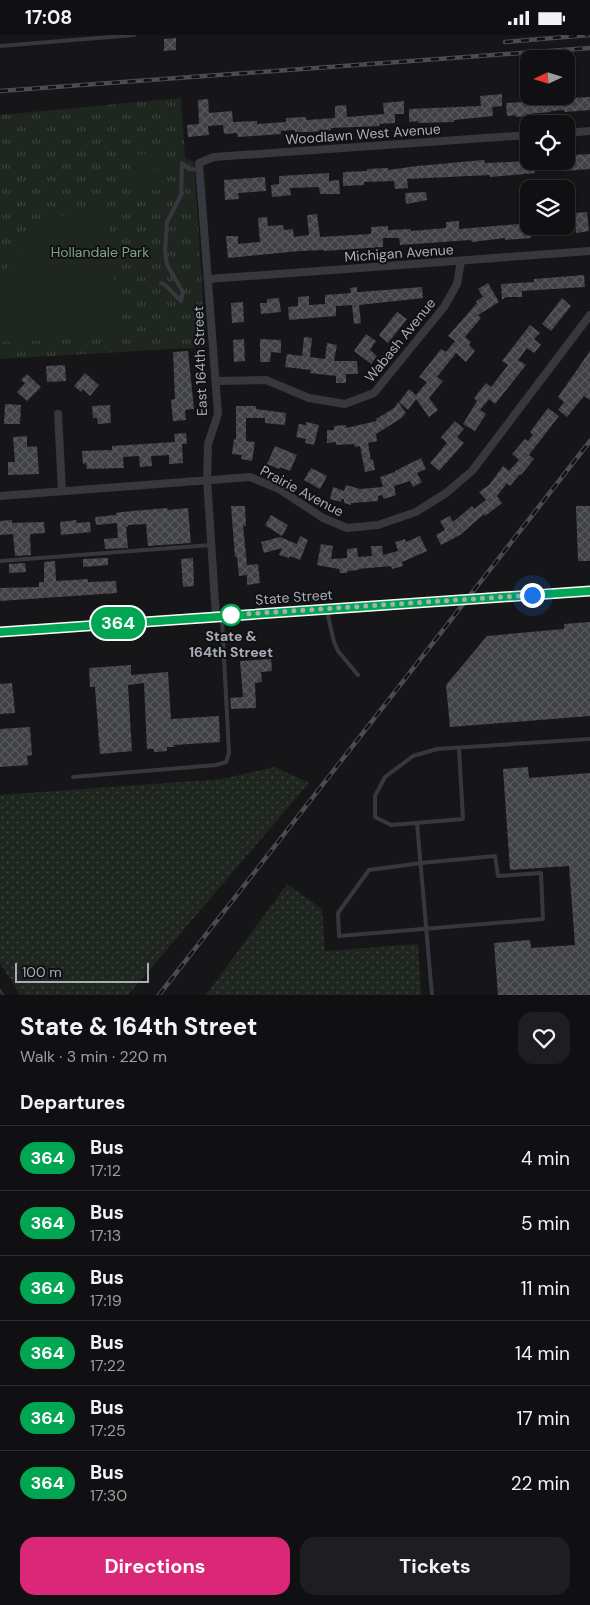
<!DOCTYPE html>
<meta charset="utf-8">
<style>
body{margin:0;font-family:"DM Sans",sans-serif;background:#1e1e20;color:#f1f3f6;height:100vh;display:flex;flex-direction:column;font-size:19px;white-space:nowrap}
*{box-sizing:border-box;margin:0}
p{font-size:16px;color:#9c9d9f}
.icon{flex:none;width:28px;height:28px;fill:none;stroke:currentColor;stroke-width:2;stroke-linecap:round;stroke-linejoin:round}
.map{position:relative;height:960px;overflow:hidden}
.side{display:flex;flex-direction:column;background:#101012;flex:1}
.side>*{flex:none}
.badge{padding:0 10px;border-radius:16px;font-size:18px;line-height:32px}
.needle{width:32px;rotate:266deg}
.fabs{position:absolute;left:520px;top:15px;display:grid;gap:10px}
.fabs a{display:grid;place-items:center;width:55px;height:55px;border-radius:10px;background:#101012;box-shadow:0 1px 4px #0004,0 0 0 1px #303032;font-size:25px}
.scale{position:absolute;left:15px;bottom:12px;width:134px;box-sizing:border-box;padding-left:5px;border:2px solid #a8adb8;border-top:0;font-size:14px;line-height:18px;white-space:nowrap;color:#a8adb8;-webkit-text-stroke:4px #111113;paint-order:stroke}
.you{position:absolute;width:25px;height:25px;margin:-12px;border:4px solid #fff;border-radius:50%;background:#1a73e8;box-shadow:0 0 0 8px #1a73e833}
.map>.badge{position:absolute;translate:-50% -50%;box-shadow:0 0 0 2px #fff}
h2{padding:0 20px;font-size:19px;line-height:45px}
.round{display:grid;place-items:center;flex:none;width:52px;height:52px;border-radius:15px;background:#1e1e20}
.summary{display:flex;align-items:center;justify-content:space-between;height:85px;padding:0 20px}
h1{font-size:24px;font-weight:700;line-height:38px}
.primary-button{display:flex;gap:10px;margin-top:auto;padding:10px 20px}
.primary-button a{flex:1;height:58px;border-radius:15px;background:#db2777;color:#fff;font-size:20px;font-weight:700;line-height:58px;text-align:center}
.primary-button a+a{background:#1e1e20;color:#f1f3f6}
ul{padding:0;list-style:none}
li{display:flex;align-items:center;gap:15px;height:65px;padding:0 20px;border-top:1px solid #303032}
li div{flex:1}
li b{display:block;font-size:19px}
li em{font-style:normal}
li .badge{min-width:55px;font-weight:700;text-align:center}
.status{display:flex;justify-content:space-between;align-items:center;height:35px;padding:0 25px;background:#101012;direction:ltr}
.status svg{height:14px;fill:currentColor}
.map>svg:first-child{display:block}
</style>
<div class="status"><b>17:08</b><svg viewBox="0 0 49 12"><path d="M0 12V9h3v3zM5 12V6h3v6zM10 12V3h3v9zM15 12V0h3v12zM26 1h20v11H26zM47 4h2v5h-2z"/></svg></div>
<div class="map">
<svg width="590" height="960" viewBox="0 0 590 960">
<defs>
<pattern id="grass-dots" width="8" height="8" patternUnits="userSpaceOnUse" patternTransform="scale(1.25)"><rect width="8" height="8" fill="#1e261f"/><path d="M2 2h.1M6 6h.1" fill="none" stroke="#3c433d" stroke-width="1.8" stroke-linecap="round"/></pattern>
<pattern id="park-tufts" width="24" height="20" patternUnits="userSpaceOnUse" patternTransform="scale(1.25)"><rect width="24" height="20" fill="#1e261f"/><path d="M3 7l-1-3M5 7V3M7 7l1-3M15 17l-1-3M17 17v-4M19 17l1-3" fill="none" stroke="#3c433d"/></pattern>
<pattern id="building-cross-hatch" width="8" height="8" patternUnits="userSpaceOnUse" patternTransform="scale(1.25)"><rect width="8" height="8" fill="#404145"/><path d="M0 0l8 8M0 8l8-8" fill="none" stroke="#595a5e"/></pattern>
</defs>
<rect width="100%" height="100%" fill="#161618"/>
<path fill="url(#grass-dots)" d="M275,732L309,748L128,960H20L0,928V760L222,744Z
M287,849L322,874L325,916L418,909L421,960H206Z"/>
<path fill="url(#park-tufts)" d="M181,63L185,123L194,127L206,312L0,324V80Z"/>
<path fill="#1e261f" d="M164,118L165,133L132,135L131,120Z
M165,139L166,154L134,156L133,141Z
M102,174L109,187L119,295L114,302L1,307L0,254L5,237L21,213L39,195L62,181L84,175Z"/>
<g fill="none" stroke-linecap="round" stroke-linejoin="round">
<path stroke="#2c353c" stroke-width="2.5" d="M0,955L3,960"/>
</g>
<path fill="url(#building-cross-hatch)" d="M176,3V15L164,16V4Z
M502,59V71L492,72L493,81L454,85V87L418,88V86L409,87V74L481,71L480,61Z
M538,61H550V64L590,62V75L565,77L564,75L551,76V77L527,79V81L516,82V80L507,81L506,68L538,66Z
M208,64L209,78L232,76L233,87L257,86V89L286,87V83L306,82V85L335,83V71L346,70L347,82L384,79L383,68L404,66V79H395V88L379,89L380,91L331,93V95L311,97H295V95L281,96V99L238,102L237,98L224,99L223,90L208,91L209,100L188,102L187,90L199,89L198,65Z
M590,119V134L564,136V126H566V123H572V120Z
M484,125L485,128L534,126L535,138L490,142V140L407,144L408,153L395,154L394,146L364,147V150L343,151V137L367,136V134L388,133V135L417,131Z
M329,138V146L339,145L340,159H320L319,152L290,153L291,160L272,162L271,150L279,149V141Z
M265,142L266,156L238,158L239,164L225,165L224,145Z
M426,157L427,165L406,169L405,158Z
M587,177L589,196L576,198L574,178Z
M317,179L320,202L371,199V192L388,191V195L411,194V196L446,193V187L459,186V194L519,189V182L529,181L531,203L505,205V203L472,207L471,205L400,210L399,203H383V212L324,216V215L299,216L228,223L226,201H238V209L260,207L258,183L267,182L268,191L283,190L284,195L293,194L294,202L309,200L307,180Z
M584,240L585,252L522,256V262H506L502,265L501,249L534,247V244Z
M488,248L499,267L478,280L481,283L465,302L471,307L469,310L475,316L466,327L456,318L437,342L443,346L429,363L438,375L429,382L416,364L408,375L399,367L409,354L416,360L427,347L419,342L441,314L446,317L455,306L448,301L477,268L476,266L483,262L478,254Z
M357,252V257H360L422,252L423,263L359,270L361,288L354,289L352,270L336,271V281L289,285L288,272L298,271V262L309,261V270L325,269V260L351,258L350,253Z
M279,263L281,277L261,279L260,268H267V264Z
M562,263L571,271L551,296L542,289Z
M243,267L244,287L232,288L231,268Z
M397,277L407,284L388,308L379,300Z
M530,290L540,298L534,304L541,310L534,318L527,313L518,325L526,330L495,369L489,364L480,375L486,379L475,396L463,389L477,366L474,363L486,348L491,352L508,330L502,326Z
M366,299L376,306L370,315L377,321L371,329L354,316Z
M304,302L312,303L310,322L325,324L327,308L337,310L334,326H357L358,339H346V348H336V341L310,338L311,335L285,332L287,319L302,321Z
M244,304L245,326L234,327L233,305Z
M260,304L281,305V318L271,317L270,327H260Z
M188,316L194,374L185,375L186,385L173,386L171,365L175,364L173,317Z
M590,316V365L584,361L567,382L558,375L564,367L558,362Z
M65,330L66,346L47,347L46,331Z
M85,338L99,350L90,361L83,354L81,357L74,351Z
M27,339L41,352L27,366L17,357L25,348L21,345Z
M398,367L406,378L400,384L376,399L377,406L368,408L371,425L373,424L375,435L365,437L360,411L355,412L354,409L336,410V407L327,408V395H334V391L346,390V393L377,386L376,384L394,373Z
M5,369L21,370L20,389H4Z
M110,370L111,388L98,389L97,383H93L92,371Z
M236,371H256V374L286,378L285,390L265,388V383H246V406L255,407L252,426L241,424L242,420L232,419L234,404L236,405Z
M548,373L559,381L529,420L534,424L521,440L520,439L510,451L507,448L497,461L502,468L485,481L484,479L460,500L441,510L436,500L445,495L440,486L450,481L453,487L472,471L474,474L486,465L479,457L489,450L503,431L509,436L519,425L512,419L525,404L528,406L533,400L530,397Z
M455,386L464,394L457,402L464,408L439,436L430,428L447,408L441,402Z
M306,387L319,390L314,410L305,408L306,404L296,402L299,389L306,390Z
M186,398L187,409H182L183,428L169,429V420L151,421L152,431L140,432L139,421L123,422L124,433L87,434L86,428L83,429L82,416L112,415V411L175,407L174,399Z
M27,401V412L37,411L39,439L8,440V427H15L13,402Z
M275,411L297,420L290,436L280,432L279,434L267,429Z
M421,423L426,434L417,438L422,447L413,452L410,446L394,451L396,460L384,464L382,460L378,461V466L351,468V470L344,468V464H342L341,467L330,464L333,452L344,456L346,450L360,454L383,452L380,442L395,437V436Z
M311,433L327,441L320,454L304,445Z
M231,471H245L246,491H243L247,530L258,529L260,548L247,550V540L239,541L237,522H235Z
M576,471H590V526H578Z
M167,473L168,475L188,473L191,508L148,511L146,489L128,490V492H126L128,513L105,514L104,504L118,503L117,488L96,490L95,482L116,480V478L122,477Z
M271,480L288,490L282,501L265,490Z
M12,485V488L44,487L45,498L30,499L31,520L15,521L13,499L0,500V486Z
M76,485L77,488L90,487L91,497L61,500L60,487Z
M300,501L308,505L300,525L290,521L289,523L279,520L282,513L264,518L261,507L280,502L297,509Z
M420,501L427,516L402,527L403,531L392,534L391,531L358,534L359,535L347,536V538H340L339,534L317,530L321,509L333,511L331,524L347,523V514L357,513L358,522L372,521L371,511H382L383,520L398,516L395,507L405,504L406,507Z
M108,523V530L83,532V524Z
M193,523L194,551L183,552L181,524Z
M55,526L56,546L88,544V547L116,546L117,558L0,566V553L39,552V547H44V527Z
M25,528L26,537L9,538V529Z
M590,587V681L450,692L446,650L487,601L564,594V589Z
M271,624L272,636L261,637L262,647L255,648L256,673L231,674L230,663L243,662L240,626Z
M131,630V640L168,637L171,684L219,681L220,707L174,710L175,712H167V716L154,717V714H147L144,648L128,650L132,716L100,719L95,652H90L89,633Z
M12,648L15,678L0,679V649Z
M30,692L32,720L27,721L28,730L0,732V694Z
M528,732L529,743L590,738V960H498L494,908L530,905L531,913L575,910L569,831L510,835L503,734Z"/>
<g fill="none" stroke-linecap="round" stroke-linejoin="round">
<path stroke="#37383d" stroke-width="4" d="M0,11L134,0
M161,248L165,250L181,266L183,257L167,230L165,217L167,187L181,160L182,128L189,134L200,135
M0,526L211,510
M327,576L334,607L338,616L358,640
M459,713L463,784L391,790L375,782V761L385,742L413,721L437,714L590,704
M73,742L216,730L226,727L229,718L222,584
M417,788L432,960
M495,821L498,841L541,838L543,884L339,901L338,878L369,835L421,828Z"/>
<path stroke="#37383d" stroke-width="8" d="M566,98L590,96
M209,244L590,216
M216,346L266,345L309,363L345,369L374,358L444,272L457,249L461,226
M58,379L62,456
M0,461L250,442L279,454L323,483L347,493L378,490L416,477L446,458L472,436L590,280
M216,581L207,445L208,409L218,379L199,128L214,122L529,100"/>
<path stroke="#37383d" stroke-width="10" d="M0,597L590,556"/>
<defs>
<path id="rail" d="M505,7L589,0
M0,56L590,13
M159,960L590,406"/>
</defs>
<use href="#rail" stroke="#4a4c52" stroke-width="4.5"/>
<use href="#rail" stroke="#111113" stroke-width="2.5" stroke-dasharray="8" stroke-linecap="butt"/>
</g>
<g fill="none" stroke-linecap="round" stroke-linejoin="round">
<defs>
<path id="line" d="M0,597L590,556"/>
</defs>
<use href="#line" stroke="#fff" stroke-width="11"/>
<use href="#line" stroke="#00a651" stroke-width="8"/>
<path stroke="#a8adb8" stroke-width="5" stroke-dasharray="0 9" d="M231,580L532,560"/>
</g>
<circle fill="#fff" stroke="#00a651" stroke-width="2.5" cx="231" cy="580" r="10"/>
<g text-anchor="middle" stroke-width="4" stroke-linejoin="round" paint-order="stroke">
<g font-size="14" fill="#a8adb8" stroke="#111113">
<text transform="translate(363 99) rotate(-4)" y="5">Woodlawn West Avenue</text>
<text transform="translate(399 218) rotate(-4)" y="5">Michigan Avenue</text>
<text transform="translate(400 305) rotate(-51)" y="5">Wabash Avenue</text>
<text transform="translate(200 326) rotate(-92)" y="5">East 164th Street</text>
<text transform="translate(302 456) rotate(28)" y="5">Prairie Avenue</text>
<text transform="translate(294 562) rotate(-4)" y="5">State Street</text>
</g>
<g font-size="14" fill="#7fa381" stroke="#111113">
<text x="100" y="222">Hollandale Park</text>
</g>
<g font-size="14" font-weight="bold" fill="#a8adb8" stroke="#111113">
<text x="231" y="606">State &amp;<tspan x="231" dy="16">164th Street</tspan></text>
</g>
</g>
</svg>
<div class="fabs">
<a><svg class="needle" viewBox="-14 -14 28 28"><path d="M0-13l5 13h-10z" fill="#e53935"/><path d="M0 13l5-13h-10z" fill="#9c9d9f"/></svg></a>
<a><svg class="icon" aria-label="locate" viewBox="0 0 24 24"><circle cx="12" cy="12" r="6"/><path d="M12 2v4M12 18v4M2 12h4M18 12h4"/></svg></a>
<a><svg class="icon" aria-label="layers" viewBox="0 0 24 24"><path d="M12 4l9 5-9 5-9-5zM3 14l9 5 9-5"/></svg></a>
</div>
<div class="scale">100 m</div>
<div class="you" style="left:532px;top:560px"></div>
<b class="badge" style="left:118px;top:588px;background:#00a651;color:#fff">364</b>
</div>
<section class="side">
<div class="summary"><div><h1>State &amp; 164th Street</h1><p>Walk · 3 min · 220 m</p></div><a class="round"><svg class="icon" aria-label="heart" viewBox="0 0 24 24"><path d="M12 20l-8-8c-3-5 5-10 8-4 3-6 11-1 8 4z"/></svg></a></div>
<h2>Departures</h2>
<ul>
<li><span class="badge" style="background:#00a651;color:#fff">364</span><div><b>Bus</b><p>17:12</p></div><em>4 min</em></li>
<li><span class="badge" style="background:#00a651;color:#fff">364</span><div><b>Bus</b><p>17:13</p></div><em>5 min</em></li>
<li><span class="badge" style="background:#00a651;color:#fff">364</span><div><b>Bus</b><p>17:19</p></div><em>11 min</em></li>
<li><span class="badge" style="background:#00a651;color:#fff">364</span><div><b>Bus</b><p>17:22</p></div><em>14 min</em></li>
<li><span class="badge" style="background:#00a651;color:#fff">364</span><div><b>Bus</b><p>17:25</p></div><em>17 min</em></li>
<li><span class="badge" style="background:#00a651;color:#fff">364</span><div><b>Bus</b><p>17:30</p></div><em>22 min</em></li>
</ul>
<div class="primary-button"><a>Directions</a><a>Tickets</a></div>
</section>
